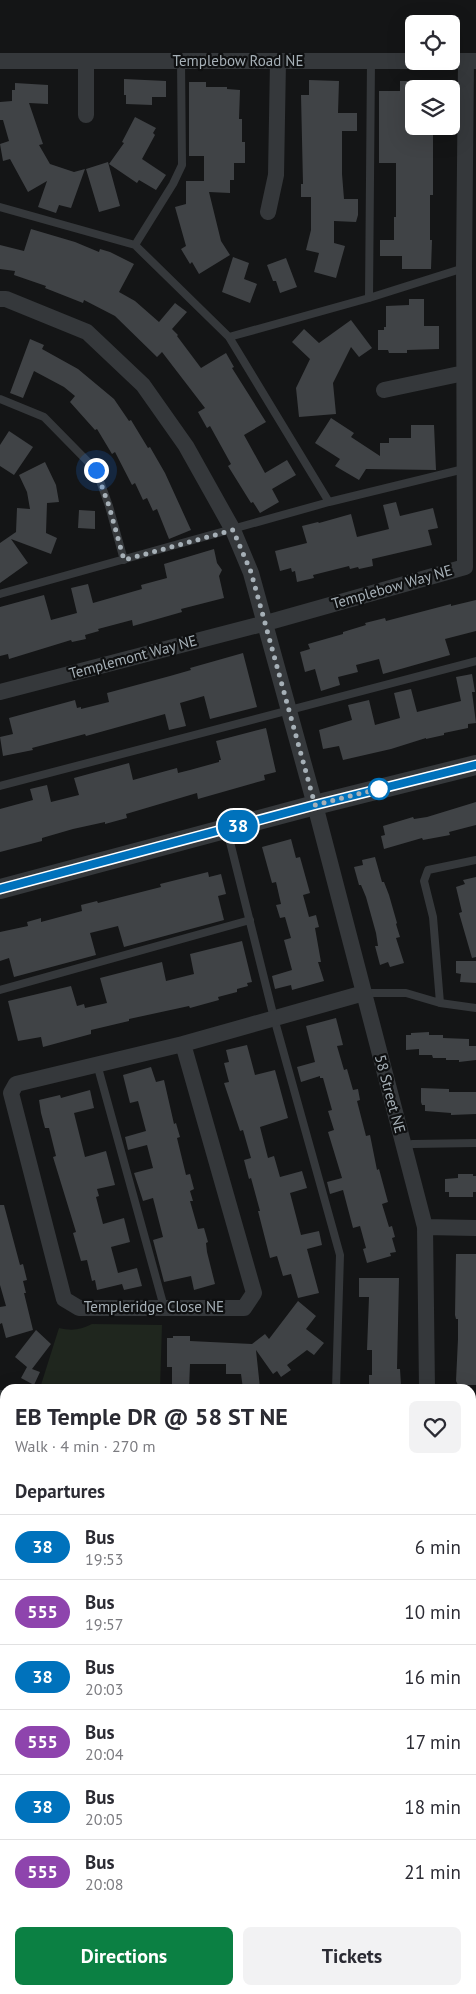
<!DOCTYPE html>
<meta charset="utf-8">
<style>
body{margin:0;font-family:"PT Sans",sans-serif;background:#f2f2f3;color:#2b2b33;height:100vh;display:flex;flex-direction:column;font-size:19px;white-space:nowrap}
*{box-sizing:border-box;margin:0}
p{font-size:16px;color:#7c7c81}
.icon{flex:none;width:28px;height:28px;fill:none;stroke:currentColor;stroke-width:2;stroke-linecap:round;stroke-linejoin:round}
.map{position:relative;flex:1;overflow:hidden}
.panel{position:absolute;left:0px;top:1384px;width:476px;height:611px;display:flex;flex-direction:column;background:#fff;border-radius:15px 15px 0 0;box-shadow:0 5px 20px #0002}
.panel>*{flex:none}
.badge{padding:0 10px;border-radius:16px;font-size:18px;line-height:32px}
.tools{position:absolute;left:405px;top:15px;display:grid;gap:10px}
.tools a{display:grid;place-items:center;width:55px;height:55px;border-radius:8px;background:#fff;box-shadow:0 5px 20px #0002;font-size:25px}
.you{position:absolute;width:25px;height:25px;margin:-12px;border:4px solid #fff;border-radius:50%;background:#1a73e8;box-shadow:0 0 0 8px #1a73e833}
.map>.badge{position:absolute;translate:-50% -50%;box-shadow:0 0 0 2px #fff}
h2{padding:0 15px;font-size:19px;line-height:45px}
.round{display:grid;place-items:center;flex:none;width:52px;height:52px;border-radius:8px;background:#f2f2f3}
.overview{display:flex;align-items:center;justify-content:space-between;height:85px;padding:0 15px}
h1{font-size:24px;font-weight:700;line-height:38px}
.cta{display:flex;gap:10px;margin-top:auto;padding:10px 15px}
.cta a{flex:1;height:58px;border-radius:8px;background:#0b8043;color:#fff;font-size:20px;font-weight:700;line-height:58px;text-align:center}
.cta a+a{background:#f2f2f3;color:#2b2b33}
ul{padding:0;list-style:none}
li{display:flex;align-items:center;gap:15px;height:65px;padding:0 15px;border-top:1px solid #e1e1e2}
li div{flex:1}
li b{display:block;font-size:19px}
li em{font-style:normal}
li .badge{min-width:55px;font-weight:700;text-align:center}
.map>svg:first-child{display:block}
</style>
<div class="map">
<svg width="476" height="1994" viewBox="0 0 476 1994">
<rect width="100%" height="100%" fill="#141516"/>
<path fill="#1f261e" d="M92,1324L162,1325L160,1389L40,1388L59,1328C72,1331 80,1330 92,1324Z"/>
<path fill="#404346" d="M124,79L166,81V97H152V105L126,104V95H124Z
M309,80L339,81L338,113H357V131H342V174L344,199H358V215L356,222L334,221V243L345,246L336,278L314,272L319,253L306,250L311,230V197H301V184H303L301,95H309Z
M400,81H414V126H433V195H430V240H432L431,269H402V256H380V240H394V217H396V163H379V91H400Z
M189,82H206V87H227V89L240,90L239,119H242V142H245V163H234V180H230V193L209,192L221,241L230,255L199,274L192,262L190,264L181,249L186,246L175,207L186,204V181H204V156H189Z
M15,83L48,85V104L29,103L43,144L39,145L50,164L74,172L85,169L71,208L59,205L56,213L38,207L47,181L28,192L10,159L3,161L0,144L9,141L3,120H0V102L12,101V90H15Z
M135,117L156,128L153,133L155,135L142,159L166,175L156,190L139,180L137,183L109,164L124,143L122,142Z
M108,162L120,206L99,212L86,169Z
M31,229L75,242L99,252L100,249L110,252L134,264L119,292L135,301L159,322L175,303L187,312L172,329L178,335L177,336L201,368L226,353L234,367L232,368L266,422L244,435L265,473L287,460L296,475L272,489L279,502L260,513L253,502L251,503L228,466L231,464L210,426L207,428L198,412L205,408L162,352L157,357L115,316L84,300L83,303L45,288L46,286L14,275L15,271L0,269V245L24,251Z
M233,257L249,263L244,279L257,284L250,303L222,292Z
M286,258L297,287L280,293L276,281H273L267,265Z
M409,299H424V326H439V349L407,350V353H389L388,350H378V330H384V327H386V306L409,305Z
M351,320L372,348L359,357L351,347L333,383L336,414L299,417L296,388L310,359L292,342L304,329L319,343Z
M30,339L44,345L42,349L78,369L114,399L129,421L131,420L148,448L150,447L165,473L191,530L169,539L157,509L153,511L147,498L143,500L135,483L132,485L115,452L112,454L97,429L95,430L70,402L75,396L64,387L34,371L23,398L10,393Z
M331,418L354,433L351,437L380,456V443H389V438H411V425H434L436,470L366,469L359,480L335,466L340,459L315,443Z
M9,431L33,447L14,475L0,466V445Z
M45,462L56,485L59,502L47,503L46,533L57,538L51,554L11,539L28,563L0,583V543L16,532L17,508L30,509L27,492L19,475Z
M396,502L400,516L433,508L438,528L428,530L432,545L372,559L373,566L359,569L358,567L350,569L349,566L313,575L314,578L297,582L295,571L292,572L291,568L280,571L275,551L307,543L302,526L318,522L319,523L351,514L357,537L389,529L383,505Z
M79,510L95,511V529L78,528Z
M214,549L217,563L222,570L219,576L224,598L181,609L182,612L133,626L132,620L98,629L99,631L85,635L86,639L72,642L71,640L9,659L8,654L0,656V607L44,595L51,620L77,613L71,588L88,584L93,603L142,589L141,585L167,578L164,564Z
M476,600V631L445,639L450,655L383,674L379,659L356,665L358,672L338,677L340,685L321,691L315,669L305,672L300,652L310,649L308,644L343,634V632L366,625L365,623L385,618L386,621L451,604V606Z
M243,653L257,707L210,719L204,696L180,703L186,726L169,730L165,714L86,736L85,734L32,748L33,750L3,756L0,737L13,734L9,718L75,700L77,708L81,707V709L109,702L107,693L170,676L191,670L190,668Z
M472,674L475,692H472L476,723L468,724V728L444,733V735L426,739V738L391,749L343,760L339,746L323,749L319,730L352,720L348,705L369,700L375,725L400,718L394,693L411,689L417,712L461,701L456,677Z
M266,728L276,772L264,775L265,780L198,799L197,793L126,814L127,818L105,824V822L73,829L42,838V841L0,852V809L33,800L30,789L47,785L51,802L79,795L74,778L129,763L133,780L177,768L178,773L190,770L219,762V760H221L216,741Z
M476,802V825L449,832L450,835L423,840L422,838L384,849L381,836L385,835L383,826L413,817L414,819L427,817Z
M291,839L296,858L300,857L310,893L303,895L309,917L316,915L319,927L315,928L321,962H318L324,981L292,990L291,985L275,989L272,976L292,970L284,940L291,938L285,917L280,918L276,905L281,904L276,882L272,883L262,847Z
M375,857L382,882H384L389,895L397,923L396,924L400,937L396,938L404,963L390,967L388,962L380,965L375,946H378L376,933L366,897L361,885H359L354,867L363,865L362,860Z
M208,872L209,877L221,874L226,894L218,896L224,920L124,947L118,926L90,933L96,955L14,977L9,958L0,961V932L28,926L27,922L41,918V922L82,911L81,905L97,901L98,903L161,887L160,884Z
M476,877V957L472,958L459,913L462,912L456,887L465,884L463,880Z
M242,941L252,982L247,983L248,986L237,989V992L218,997L219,1000L190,1008L189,1006L129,1019V1021L91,1030V1034L43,1047L41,1037L18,1041L8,1001L71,986L77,1006L84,1004L85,1008L107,1003L100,978L162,962L166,981L194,974L190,954Z
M456,961H476V983L460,982L461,974L456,973Z
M336,1018L343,1045L337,1046L344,1070L347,1069L353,1090L358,1089L360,1100L357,1101L366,1136L370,1135L377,1170L379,1169L388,1202L382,1204L389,1227L392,1226L395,1237L392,1238L396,1252L390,1253L391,1256L367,1263L363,1249L366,1248L360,1226L353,1228L343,1190L330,1194L327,1182L342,1178L328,1132L334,1130L328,1111L332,1110L323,1078H320V1076L301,1082L297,1067L315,1062L306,1026Z
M429,1032V1035H443V1038L469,1039V1046H476V1060L459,1062V1060H446V1058H433L432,1055H419V1049L406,1050V1035H411V1033Z
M247,1045L255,1075L275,1070L288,1118L260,1127L268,1158L274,1156L280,1177L302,1171L307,1188L290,1193L301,1235L319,1231L322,1245L307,1249L319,1293L298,1298L291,1274L283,1276L277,1256L270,1258L258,1211H260L251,1178L249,1179L244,1160L251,1158L243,1130L240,1131L224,1083L229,1082L224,1063L229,1062L226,1050Z
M151,1067L156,1082L164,1080L174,1124L176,1123L180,1137L177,1138L186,1175L190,1174L194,1189L190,1191L193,1201H190L198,1229L204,1228L208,1242L206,1243L207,1252L215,1284L194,1290L191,1276L164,1282L153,1240L163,1237L153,1198L143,1201L134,1173L153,1168L147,1145L128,1150L125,1137L146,1131L138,1101L130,1103L123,1075Z
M421,1088L449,1089V1092H476V1114L451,1115V1113L425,1111V1105H422L421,1102Z
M90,1090L94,1108L74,1113L85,1157L106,1151L115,1185L97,1189L99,1196L96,1197L103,1224L124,1218L130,1242L111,1247L118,1273L137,1268L142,1286L124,1290L122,1284L97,1290L95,1280L92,1281L87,1260L81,1261L73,1233L76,1232L53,1157L56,1156L49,1128H45L41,1113L39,1100L60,1095L61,1098Z
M458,1174H473V1176H476V1192H473V1197H449V1192H445V1179L458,1178Z
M0,1205H4L20,1265L23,1264L27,1280L23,1281L26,1293H24L33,1330L6,1338L2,1323L0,1324V1307L6,1306L0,1285Z
M456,1254H476V1385H458L456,1381L458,1339V1319H456L455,1315Z
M359,1278H399L397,1369H400L401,1385H396V1389H369V1375H372V1350H367L369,1297H359Z
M298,1301L316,1316L306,1329L324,1343L314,1355L307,1350L287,1365L291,1370L281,1377L277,1371L273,1374L256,1350L260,1388L245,1389H243L241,1374H226V1364H190L189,1389H172V1367H167V1338H173V1336H190V1341L252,1344L265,1334L269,1339Z
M36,1330L51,1344L32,1369L40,1372L34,1385L21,1378L27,1367L15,1357Z"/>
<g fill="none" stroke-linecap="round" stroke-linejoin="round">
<path stroke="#3b3f42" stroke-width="2.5" stroke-dasharray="2.5 4" stroke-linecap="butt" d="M0,1861H5
M471,1862L476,1863"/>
<path stroke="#35383b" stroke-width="8" d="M0,207L135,245L229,337L329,502L0,594
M135,245L173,184L182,165L181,61
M369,298L371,61
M229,337L369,298L464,268
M0,399L44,417L96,470L109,506L124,560
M329,502L464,469
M0,786L476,661
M227,830L274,1018L340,1255L336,1389
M0,990L250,920
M364,993H406L440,1003L476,1008
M440,1003L433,917L424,881L428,870L476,860
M97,1064L164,1307
M403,1146L413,1144L476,1143
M0,1394H5
M0,1761H5
M471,1769H476
M0,1973H5
M471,1974H476
M340,1994V1990"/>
<path stroke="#35383b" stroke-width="16" d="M0,61H476
M86,61V115
M268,212L276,175L278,61
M0,299H6L87,332L143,385L186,446L233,530L251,573L315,805L425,1227L427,1389
M384,390L464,373
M0,692L266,623L465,567L464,268L466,61
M183,1044L254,1293L244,1308H79L64,1299L11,1093L16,1084L183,1044L364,993
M425,1227L476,1228
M0,1485L5,1486
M471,1676H476
M471,1884H476
M0,1885H5"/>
<path stroke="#35383b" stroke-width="20" d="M0,889L315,805L476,765"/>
</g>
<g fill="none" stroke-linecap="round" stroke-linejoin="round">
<defs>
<path id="line" d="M0,889L315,805L476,765"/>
</defs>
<use href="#line" stroke="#fff" stroke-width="11"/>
<use href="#line" stroke="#0072bc" stroke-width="8"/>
<path stroke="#a6b0b7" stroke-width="5" stroke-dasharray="0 9" d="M96,470L109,506L124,560L233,530L251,572L315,805L386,787L379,789"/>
</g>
<circle fill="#fff" stroke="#0072bc" stroke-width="2.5" cx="379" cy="789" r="10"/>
<g text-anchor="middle" stroke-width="4.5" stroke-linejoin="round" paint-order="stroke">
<g font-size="15" fill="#a6b0b7" stroke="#0f1011">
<text x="238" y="66">Templebow Road NE</text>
<text transform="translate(392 587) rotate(-16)" y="5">Templebow Way NE</text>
<text transform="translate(133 657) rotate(-15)" y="5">Templemont Way NE</text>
<text transform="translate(390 1094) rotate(75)" y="5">58 Street NE</text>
<text x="154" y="1312">Templeridge Close NE</text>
</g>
</g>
</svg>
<div class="tools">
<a><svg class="icon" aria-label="locate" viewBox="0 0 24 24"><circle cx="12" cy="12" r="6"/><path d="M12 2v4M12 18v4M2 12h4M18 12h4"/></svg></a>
<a><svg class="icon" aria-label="layers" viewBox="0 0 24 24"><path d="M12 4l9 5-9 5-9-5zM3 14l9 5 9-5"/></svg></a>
</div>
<div class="you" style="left:96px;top:470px"></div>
<b class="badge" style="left:238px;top:826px;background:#0072bc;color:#fff">38</b>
<section class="panel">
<div class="overview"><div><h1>EB Temple DR @ 58 ST NE</h1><p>Walk · 4 min · 270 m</p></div><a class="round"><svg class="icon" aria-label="heart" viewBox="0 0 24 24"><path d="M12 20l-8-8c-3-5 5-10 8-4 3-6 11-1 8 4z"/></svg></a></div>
<h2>Departures</h2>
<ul>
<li><span class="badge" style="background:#0072bc;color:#fff">38</span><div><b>Bus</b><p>19:53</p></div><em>6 min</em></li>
<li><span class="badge" style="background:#8e44ad;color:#fff">555</span><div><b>Bus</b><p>19:57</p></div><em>10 min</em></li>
<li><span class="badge" style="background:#0072bc;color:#fff">38</span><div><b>Bus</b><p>20:03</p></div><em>16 min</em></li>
<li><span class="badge" style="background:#8e44ad;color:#fff">555</span><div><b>Bus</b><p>20:04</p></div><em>17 min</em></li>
<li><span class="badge" style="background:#0072bc;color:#fff">38</span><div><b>Bus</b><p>20:05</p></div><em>18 min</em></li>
<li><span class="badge" style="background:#8e44ad;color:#fff">555</span><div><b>Bus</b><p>20:08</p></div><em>21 min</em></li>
</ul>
<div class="cta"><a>Directions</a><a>Tickets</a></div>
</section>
</div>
